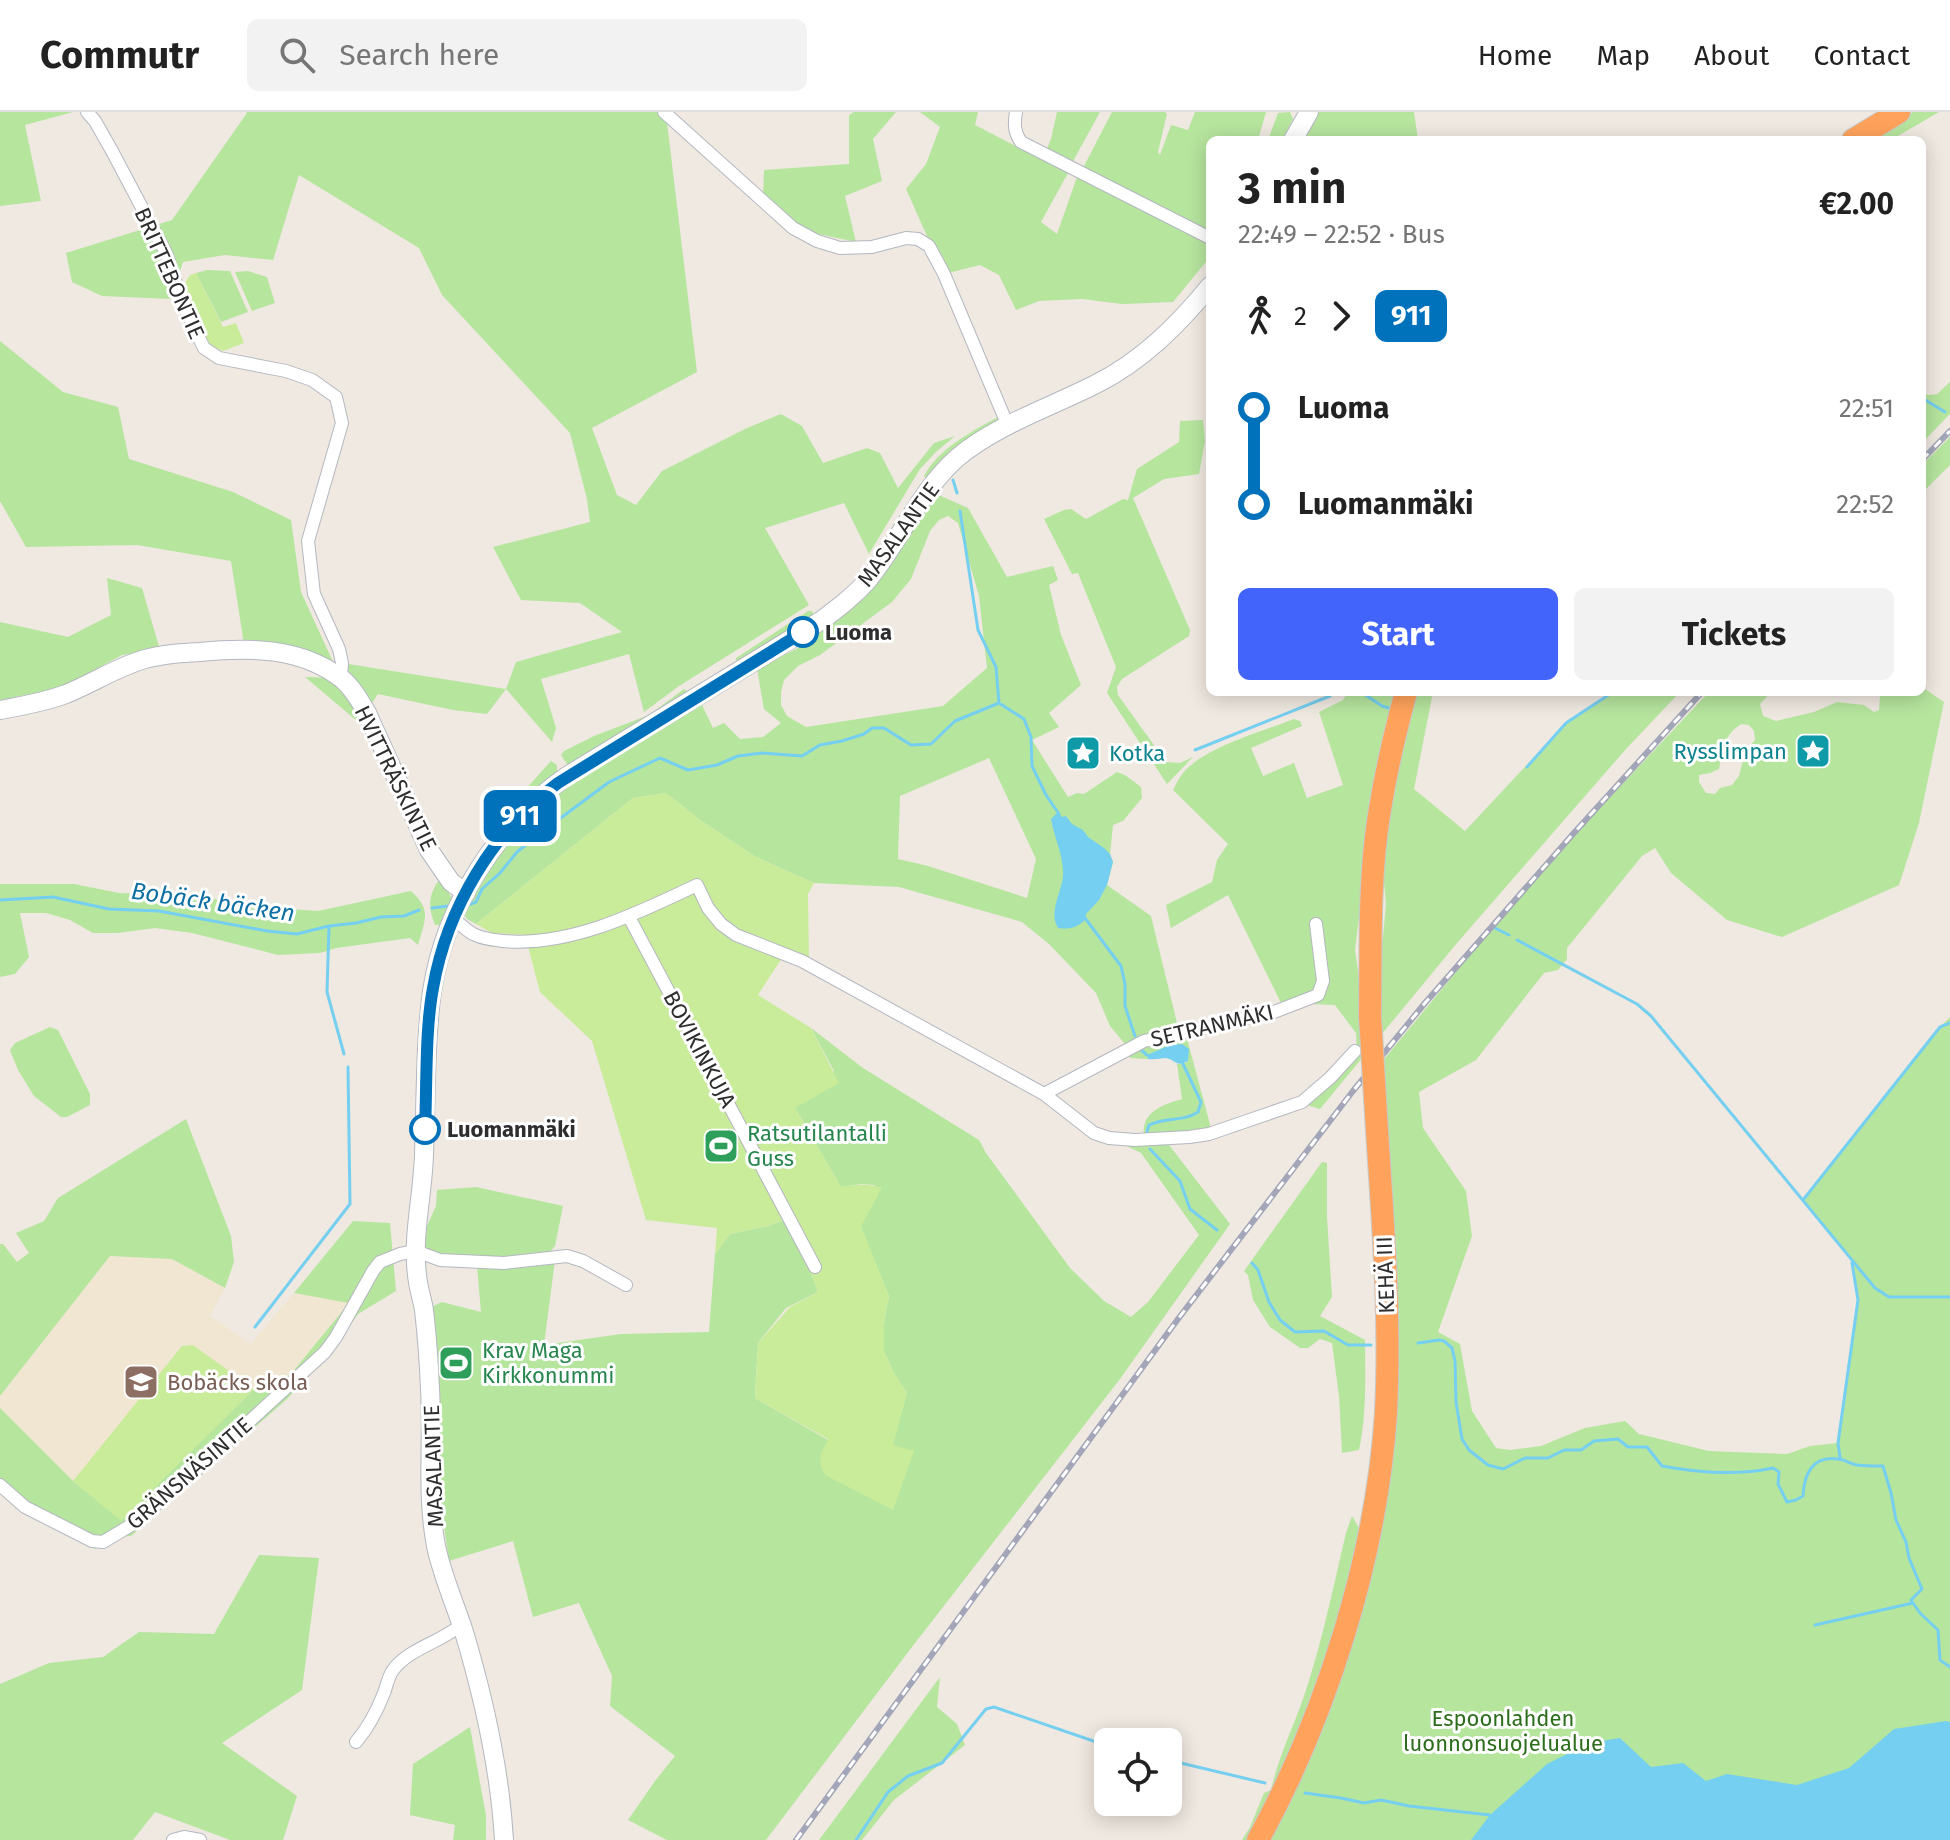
<!DOCTYPE html>
<meta charset="utf-8">
<style>
body{margin:0;font-family:"Fira Sans",sans-serif;background:#f2f2f2;color:#222;height:100vh;display:flex;flex-direction:column;font-size:30px;white-space:nowrap}
*{box-sizing:border-box;margin:0}
p{font-size:26px;color:#767676}
.icon{flex:none;width:44px;height:44px;fill:none;stroke:currentColor;stroke-width:2;stroke-linecap:round;stroke-linejoin:round}
.map{position:relative;flex:1;overflow:hidden}
.sheet{position:absolute;left:1206px;top:24px;width:720px;height:560px;display:flex;flex-direction:column;background:#fff;border-radius:12px;box-shadow:0 4px 20px #0003}
.sheet>*{flex:none}
.badge{padding:0 16px;border-radius:12px;font-size:28px;line-height:52px}
.buttons{position:absolute;left:1094px;top:1616px;display:grid;gap:16px}
.buttons a{display:grid;place-items:center;width:88px;height:88px;border-radius:12px;background:#fff;box-shadow:0 4px 20px #0003;font-size:40px}
.map>.badge{position:absolute;translate:-50% -50%;box-shadow:0 0 0 4px #fff}
.legs{display:flex;align-items:center;gap:12px;height:88px;padding:0 32px;font-size:26px}
.legs p{margin-inline-start:auto}
.summary{display:flex;align-items:center;justify-content:space-between;height:136px;padding:0 32px}
h1{font-size:44px;font-weight:700;line-height:60px}
.button{display:flex;gap:16px;margin-top:auto;padding:16px 32px}
.button a{flex:1;height:92px;border-radius:12px;background:#4264fb;color:#fff;font-size:32px;font-weight:700;line-height:92px;text-align:center}
.button a+a{background:#f2f2f2;color:#222}
ul{padding:0 32px;list-style:none}
li{display:flex;align-items:center;gap:28px;height:96px;font-size:30px}
li i{display:grid;place-items:center;width:12px;height:100%;margin:0 10px;background:currentColor}
li i::after{content:'';width:20px;height:20px;margin:-10px;border:6px solid;border-radius:50%;background:#fff}
li p{margin-inline-start:auto}
li:first-child i{background:linear-gradient(#0000 50%,currentColor 0)}
li:last-child i{background:linear-gradient(currentColor 50%,#0000 0)}
header{display:flex;align-items:center;gap:48px;box-sizing:border-box;height:112px;padding:0 40px;background:#fff;border-bottom:2px solid #e0e0e0}
header strong{font-size:38px}
nav{display:flex;gap:44px;margin-inline-start:auto;font-size:28px}
.search{width:560px;height:72px;background:#f2f2f2;display:flex;align-items:center;gap:20px;box-sizing:border-box;padding:0 28px;border-radius:12px;color:#767676;font-size:30px}
.map>svg:first-child{display:block}
</style>
<header>
<strong>Commutr</strong>
<div class="search"><svg class="icon" aria-label="search" viewBox="0 0 24 24"><circle cx="10" cy="10" r="6"/><path d="M15 15l6 6"/></svg>Search here</div>
<nav><a>Home</a><a>Map</a><a>About</a><a>Contact</a></nav>
</header>
<div class="map">
<svg width="1950" height="1728" viewBox="0 0 1950 1728">
<rect width="100%" height="100%" fill="#efe9e1"/>
<path fill="#f0e6d1" d="M110,1144L172,1147L225,1176L210,1204L251,1232L294,1181L350,1190L290,1263L254,1277L121,1409L73,1369L0,1296V1284Z"/>
<path fill="#b6e59e" fill-rule="evenodd" d="M0,0H73L25,13L41,89L0,94Z
M246,0H668L666,2L697,260L592,316L617,383L636,393L662,359L747,316L781,302L802,314L823,351L867,336L880,341L898,376L934,331L955,324L937,339L920,357L869,442L844,391L765,416L809,493L679,574L644,600L629,542L541,567L556,616L552,630L506,577L487,602L453,598L378,582L370,594L357,609L305,565L340,566L342,551L506,577L516,550L622,520L580,491L521,488L493,435L590,410L587,387L570,321L442,183L419,136L299,63L273,148L225,143L183,150L171,187L102,184L72,170L66,141L172,108L247,1Z
M854,0H896L873,27L882,69L845,84L856,130L809,120L763,86L764,58L849,52V3Z
M920,0H978L975,13L1068,61L1041,110L1057,122L1078,62L1210,127V145L1173,190L1122,192L1082,187L1039,189L1016,198L999,163L980,153L944,162L906,77L926,52L940,15Z
M1057,0H1100L1072,51L1046,39L1051,27Z
M1112,0H1165L1167,2L1158,40L1160,43L1171,13L1188,18L1195,0H1266L1258,28H1210V118L1181,108L1083,56Z
M1290,0L1293,7L1282,28H1268L1278,1Z
M1319,0H1414L1418,28H1301Z
M1913,0H1939L1891,28H1867Z
M207,158L230,159L248,200L221,210L196,161Z
M248,159L267,165L275,191L252,199L235,160Z
M0,229L63,280L118,295L129,347L233,380L291,408L301,480L334,552L244,532L231,449L137,433L26,435L0,389Z
M1950,270V302L1922,331V281L1928,283L1937,282Z
M998,305L1000,307L926,366L924,364C939,336 971,320 998,305Z
M1203,308L1205,329L1199,362L1164,367L1133,386L1190,518L1189,524L1122,567L1117,575L1118,583L1166,650L1180,651L1193,645L1167,672L1107,581L1116,555L1078,461L1072,462L1044,407L1064,398L1071,397L1086,407L1123,387L1128,388L1137,357L1179,330L1180,309Z
M1950,325V353L1922,381V353Z
M934,384H941L968,396L1007,465L1053,454L1058,468L1049,473L1061,523L1081,573L1049,601L1059,615L1032,628L1068,685L1077,681L1084,682L1117,660L1125,663L1141,675L1142,686L1123,709L1113,713L1110,742L1113,750L1107,773L1151,804L1178,915L1186,923L1211,1016L1188,1021L1144,1023C1141,1000 1164,992 1182,987L1177,952H1183L1188,949L1147,943L1148,947L1130,946L1125,932L1110,914L1096,881L1049,832L1022,810L899,775L814,771L756,745L700,708L666,681L633,686L476,812L467,807L464,802L480,766L544,687L700,589L713,616L724,611L740,627L763,625L781,611L764,597L757,557L800,535L813,526L838,503ZM948,404L958,411L979,484L987,556L943,594L806,615L787,604L781,593V580L784,568L798,554L820,543L892,490L911,467L930,419L939,408ZM989,646L1036,747L1027,786L928,754L898,747L900,684Z
M107,466L142,476L160,538L122,543L61,576L0,588V510L68,525L111,503Z
M808,499H812L814,504L742,550L736,548V546Z
M1922,575L1944,590L1919,711L1899,773L1782,825L1727,808L1671,761L1655,736L1642,744L1567,836V847L1558,858L1544,861L1476,948L1419,980L1423,1016L1466,1079L1472,1124L1438,1220L1460,1232L1472,1299L1496,1336L1510,1338L1541,1334L1585,1316L1625,1309L1639,1322L1709,1339L1787,1342L1810,1334L1838,1331L1858,1188L1851,1147L1803,1088L1940,915L1950,905V1728H1268L1376,1434L1381,951L1493,815L1562,736L1709,580H1771L1760,592L1763,604L1776,609L1814,600L1837,590L1864,593L1874,600L1879,598L1880,584L1876,580H1922ZM1742,612L1749,613L1754,619L1755,628L1745,640L1739,664L1732,673L1720,676L1715,682L1706,681L1699,670V663L1710,661L1719,657C1723,638 1724,621 1742,612Z
M684,577L687,579L674,592L571,652H567L561,643L564,639L594,624L649,603Z
M1348,580H1397L1362,781L1355,838L1360,873L1377,850L1383,825L1386,792L1382,749L1392,675L1414,580H1433L1414,677L1465,719L1566,611L1614,580H1680L1626,637L1457,831L1320,997L1307,993L1357,941L1356,921L1335,893L1281,891L1228,783L1171,816L1166,793L1212,770L1217,748L1228,732L1173,678C1176,672 1179,666 1183,661C1203,636 1263,619 1294,607L1300,609L1302,614L1251,636L1263,664L1294,651L1307,686L1343,673L1319,600L1343,588Z
M551,649L557,653V662L496,721L493,718L508,697Z
M439,768L442,769L453,788L443,813H435C428,796 428,783 439,768Z
M0,772H74L119,781L197,784L261,795L318,799L411,779C432,798 425,808 418,833L410,826L336,836L320,841L278,843L192,821L155,816L118,821H93L70,808L46,801H20L29,845L15,862L0,865Z
M50,915L58,918L90,982V993L67,1005H61L34,984L18,958L10,938L15,931Z
M811,916L863,956L979,1028L986,1041L1070,1156L1104,1189L1131,1205L1148,1190L1199,1123L1141,1041L1120,1031L1166,1029L1230,1112L1120,1267L912,1535L766,1728H667L628,1708L655,1669L675,1644L610,1594L612,1564L579,1491L533,1505L513,1429L449,1449L440,1387L441,1344L436,1250L429,1196L442,1190L481,1200L477,1154L555,1148L544,1233L621,1222L709,1220L715,1142L730,1122L768,1114L784,1108L809,1156L818,1180L786,1196L758,1231L755,1286L828,1328L914,1340L892,1333L907,1281L895,1263L884,1240V1211L889,1184L860,1114L875,1073L861,1072L841,1075L795,996L834,959Z
M186,1007L231,1124L234,1150L225,1176L172,1147L110,1144L0,1284V1132H3L17,1150L29,1141L16,1121L44,1109L58,1086Z
M1322,1050L1327,1051V1105L1332,1185L1320,1204L1365,1228C1365,1264 1367,1302 1359,1338L1342,1341L1339,1284L1332,1231L1320,1227L1308,1236H1300L1270,1215L1253,1188L1248,1163L1244,1159Z
M476,1075L563,1094L555,1134L549,1141C509,1144 463,1151 425,1139L427,1114L436,1094L437,1078Z
M353,1109L390,1111L396,1179L358,1202L330,1242L286,1288L131,1424L114,1425L95,1437L0,1378V1296L73,1369L121,1408L254,1277L290,1263L349,1191L294,1181Z
M1352,1404L1359,1416L1351,1464L1313,1588L1249,1728H1242L1250,1715L1264,1681L1271,1678C1278,1646 1293,1616 1304,1584C1322,1531 1333,1476 1346,1421Z
M259,1443L319,1446L302,1578L222,1631L297,1684L283,1728H230L155,1700L133,1728H0V1572L49,1551L103,1545L139,1520L214,1522Z
M940,1565L937,1595L957,1612L965,1633L894,1688L862,1728H819Z
M470,1615L486,1704V1728H453L455,1713L410,1703L413,1652Z"/>
<path fill="#c9ec9a" d="M196,161L223,215L236,211L244,231L223,239L210,233L182,176L190,163Z
M666,681L700,708L756,745L814,771L808,782L809,851L805,858L782,846L758,883L811,916L839,971L795,996L841,1075C855,1073 869,1071 882,1076L861,1114L889,1184L884,1211V1240L895,1263L907,1281L893,1333L914,1339L893,1398L825,1363C816,1346 821,1343 828,1327L755,1286L758,1231L790,1195L818,1180L809,1156L783,1108L768,1114L730,1122L715,1142L717,1116L646,1108L592,929L540,880L525,823L492,821L476,812L633,686Z
M193,1233L254,1277L121,1409L73,1369L182,1234Z"/>
<path fill="#75cff0" d="M1058,700L1062,705L1066,704L1072,712L1083,718L1088,725L1104,736L1110,742L1113,750L1107,773L1099,788L1086,802V807C1078,815 1070,818 1058,816C1047,798 1065,777 1063,758C1062,740 1054,725 1051,707Z
M1182,932L1189,937L1188,949C1175,956 1177,948 1166,946C1161,946 1154,948 1148,947L1147,943L1170,933Z
M1946,1609L1950,1610V1728H1471L1490,1703L1547,1652L1589,1631L1620,1626L1651,1655L1683,1651L1706,1669L1727,1662L1797,1673L1849,1656L1894,1617Z"/>
<g fill="none" stroke-linecap="round" stroke-linejoin="round">
<path stroke="#75cff0" stroke-width="3" d="M1922,286L1945,300
M953,368L957,381
M960,399L978,518L996,555L999,591
M1361,580L1382,594L1392,597
M1195,638L1330,584
M1527,655L1566,611L1613,580
M0,788L53,785L109,797L159,799L267,819L297,822L329,814L356,811L381,805L404,804L419,798
M468,793L476,790L482,777L500,761L517,740L546,717L609,670L660,646L688,658L717,653L738,644L762,641L802,644L820,633L842,629L864,622L872,616H884L911,633L931,632L955,609L999,591L1024,607L1031,625L1032,654L1046,683L1059,702
M432,796L449,794
M1085,806L1121,854L1125,872V894L1135,924
M329,814L327,880L344,942
M1493,815L1509,823
M1517,828L1637,892L1651,904L1875,1176L1889,1185H1950
M1140,937L1147,943
M1147,1020L1149,1013C1165,1005 1183,1010 1198,1000L1201,990L1183,952
M1150,1037L1180,1069L1190,1097L1217,1118
M1803,1088L1940,915L1950,911
M1252,1151L1258,1158L1269,1190L1280,1208L1295,1220L1324,1219L1348,1233H1371
M255,1215L350,1092L348,955
M1418,1231L1439,1228L1444,1229L1452,1236L1455,1249L1456,1290L1462,1327L1469,1338L1488,1353L1503,1357L1525,1346H1548L1564,1338H1581L1594,1329L1618,1327L1628,1335H1647L1662,1354C1699,1361 1736,1364 1773,1356L1779,1360L1778,1372L1787,1390L1796,1388L1803,1384C1804,1363 1812,1343 1838,1347C1844,1347 1850,1352 1857,1353C1865,1354 1874,1354 1883,1354L1891,1381L1896,1408L1906,1430L1909,1446L1922,1477L1911,1488L1920,1501L1938,1518L1940,1548L1950,1555
M1840,1345L1838,1331L1858,1188L1852,1151
M1815,1513L1913,1491
M1168,1648L1265,1671
M1305,1681L1341,1686L1364,1691L1381,1688L1409,1694L1490,1703
M856,1728L888,1680L908,1664L942,1651L986,1597L994,1595L1108,1634"/>
<defs>
<path id="street" d="M87,0L95,9L112,39L167,143L183,193L204,236L219,246L286,259L312,268L336,285L342,311L308,429L314,482L339,537L342,551L341,566
M664,0L793,116L817,129L840,136L872,135L906,126L918,127L929,134L944,162L1008,314
M1016,0C1014,12 1014,20 1021,30L1210,126
M629,805L815,1155
M454,807C460,812 466,818 473,822C483,827 493,828 503,829C570,835 638,801 697,773L708,796L721,812L736,823L802,849L1044,982L1094,1021L1109,1026L1135,1028L1189,1025L1209,1022L1302,990L1330,966L1355,939
M1044,982L1144,929L1274,900L1318,883L1323,869L1316,812
M0,1373L25,1395L92,1429L103,1430L133,1412L191,1363L325,1240L336,1225L373,1159L380,1150L400,1142L416,1139L440,1148L504,1151L567,1144L583,1149L626,1173
M356,1630C368,1616 377,1599 384,1581C387,1573 388,1565 393,1558C408,1537 441,1530 461,1513
M173,1728L184,1725L200,1728"/>
<path id="secondary" d="M1293,28L1309,0
M0,598C22,594 45,590 66,582C93,571 117,555 145,547C163,542 181,541 200,540C248,535 301,535 342,567C353,576 360,589 367,601L429,738L451,770L466,781
M504,1728C500,1659 484,1587 464,1520C455,1492 442,1463 436,1434C426,1382 433,1329 430,1277C429,1251 427,1224 424,1198C422,1186 418,1175 417,1163C412,1123 423,1082 424,1042C426,989 425,930 432,879C445,794 498,712 567,664L822,508C838,496 854,484 868,468C898,432 921,377 957,346C994,314 1053,294 1096,272C1142,249 1178,213 1210,174"/>
<path id="highway" d="M1853,28L1899,0
M1370,904C1371,845 1369,784 1376,725C1382,676 1393,628 1406,580
M1258,1728C1327,1602 1377,1443 1386,1300C1391,1201 1382,1101 1376,1002"/>
</defs>
<use href="#street" stroke="#b4b7c1" stroke-width="14"/>
<use href="#secondary" stroke="#b4b7c1" stroke-width="20"/>
<use href="#highway" stroke="#c9c9c9" stroke-width="24"/>
<use href="#street" stroke="#fff" stroke-width="12"/>
<use href="#secondary" stroke="#fff" stroke-width="18"/>
<use href="#highway" stroke="#ffa35c" stroke-width="22"/>
<defs>
<path id="rail" d="M1922,348L1950,319
M796,1728L1178,1207L1353,979L1425,891L1573,722L1702,580"/>
</defs>
<use href="#rail" stroke="#a3a6b8" stroke-width="6"/>
<use href="#rail" stroke="#fff" stroke-width="3" stroke-dasharray="9" stroke-linecap="butt"/>
<defs>
<path id="highway-bridge" d="M1370,904L1376,1002"/>
</defs>
<use href="#highway-bridge" stroke="#c9c9c9" stroke-width="24" stroke-linecap="butt"/>
<use href="#highway-bridge" stroke="#ffa35c" stroke-width="22"/>
</g>
<g fill="none" stroke-linecap="round" stroke-linejoin="round">
<defs>
<path id="line-1" d="M425,1017C427,972 425,919 433,876C447,796 493,719 558,671L803,520"/>
</defs>
<use href="#line-1" stroke="#fff" stroke-width="18"/>
<use href="#line-1" stroke="#0072bc" stroke-width="12"/>
</g>
<defs>
<symbol id="sight-square" viewBox="-11 -11 22 22"><rect x="-9" y="-9" width="18" height="18" rx="4" fill="#0f9aa8" stroke="#fff"/><path d="M0-6L1.8-2.2L6-1.7L2.9 1.2L3.7 5.4L0 3.3L-3.7 5.4L-2.9 1.2L-6-1.7L-1.8-2.2Z" fill="#fff"/></symbol>
<symbol id="stadium-square" viewBox="-11 -11 22 22"><rect x="-9" y="-9" width="18" height="18" rx="4" fill="#2e9e5b" stroke="#fff"/><path d="M0-5a6.5 5 0 1 0 0 10a6.5 5 0 1 0 0-10ZM-3.5-1.8h7v3.6h-7Z" fill="#fff"/></symbol>
<symbol id="school-square" viewBox="-11 -11 22 22"><rect x="-9" y="-9" width="18" height="18" rx="4" fill="#8d6e63" stroke="#fff"/><path d="M0-5L7-2L0 1L-7-2ZM-4 1L0 2.5L4 1V4Q0 6-4 4Z" fill="#fff"/></symbol>
</defs>
<g fill-rule="evenodd">
<use href="#sight-square" x="1793" y="619" width="40" height="40"/>
<use href="#sight-square" x="1063" y="621" width="40" height="40"/>
<use href="#stadium-square" x="701" y="1014" width="40" height="40"/>
<use href="#stadium-square" x="436" y="1231" width="40" height="40"/>
<use href="#school-square" x="121" y="1250" width="40" height="40"/>
</g>
<g fill="#fff" stroke="#0072bc" stroke-width="4">
<circle cx="803" cy="520" r="14"/>
<circle cx="425" cy="1017" r="14"/>
</g>
<g text-anchor="middle" stroke-width="6" stroke-linejoin="round" paint-order="stroke">
<g font-size="22" fill="#2e2e2e" stroke="#fff">
<text transform="translate(170 161) rotate(66)" y="8">BRITTEBONTIE</text>
<text transform="translate(898 422) rotate(-54)" y="8">MASALANTIE</text>
<text transform="translate(396 666) rotate(64)" y="8">HVITTRÄSKINTIE</text>
<text transform="translate(1212 913) rotate(-13)" y="8">SETRANMÄKI</text>
<text transform="translate(700 937) rotate(62)" y="8">BOVIKINKUJA</text>
<text transform="translate(1385 1163) rotate(-92)" y="8">KEHÄ III</text>
<text transform="translate(433 1354) rotate(-92)" y="8">MASALANTIE</text>
<text transform="translate(189 1361) rotate(-41)" y="8">GRÄNSNÄSINTIE</text>
</g>
<g font-size="22" font-weight="bold" fill="#2e2e2e" stroke="#fff" text-anchor="start">
<text x="825" y="528">Luoma</text>
<text x="447" y="1025">Luomanmäki</text>
</g>
<g font-size="22" fill="#0d838f" stroke="#fff" text-anchor="end">
<text x="1787" y="647">Rysslimpan</text>
<text x="1109" y="649" text-anchor="start">Kotka</text>
</g>
<g font-size="22" fill="#27864d" stroke="#fff" text-anchor="start">
<text x="747" y="1029">Ratsutilantalli<tspan x="747" dy="25">Guss</tspan></text>
<text x="482" y="1246">Krav Maga<tspan x="482" dy="25">Kirkkonummi</tspan></text>
</g>
<g font-size="22" fill="#785e54" stroke="#fff" text-anchor="start">
<text x="167" y="1278">Bobäcks skola</text>
</g>
<g font-size="22" fill="#2c6e1b" stroke="#fff">
<text x="1503" y="1614">Espoonlahden<tspan x="1503" dy="25">luonnonsuojelualue</tspan></text>
</g>
<g font-size="24" font-style="italic" fill="#0d6fa3" stroke="#fff">
<text transform="translate(213 790) rotate(8)" y="8">Bobäck bäcken</text>
</g>
</g>
</svg>
<div class="buttons">
<a><svg class="icon" aria-label="locate" viewBox="0 0 24 24"><circle cx="12" cy="12" r="6"/><path d="M12 2v4M12 18v4M2 12h4M18 12h4"/></svg></a>
</div>
<b class="badge" style="left:520px;top:704px;background:#0072bc;color:#fff">911</b>
<section class="sheet">
<div class="summary"><div><h1>3 min</h1><p>22:49 – 22:52 · Bus</p></div><b>€2.00</b></div>
<div class="legs"><svg class="icon" aria-label="walk" viewBox="0 0 24 24"><circle cx="13" cy="4" r="2"/><path d="M13 8l-2 6 4 7M11 14l-3 7M7 12l3-4h3l4 4"/></svg>2<svg class="icon" aria-label="forward" viewBox="0 0 24 24"><path d="M9 5l7 7-7 7"/></svg><b class="badge" style="background:#0072bc;color:#fff">911</b></div>
<ul>
<li><i style="color:#0072bc"></i><b>Luoma</b><p>22:51</p></li>
<li><i style="color:#0072bc"></i><b>Luomanmäki</b><p>22:52</p></li>
</ul>
<div class="button"><a>Start</a><a>Tickets</a></div>
</section>
</div>
